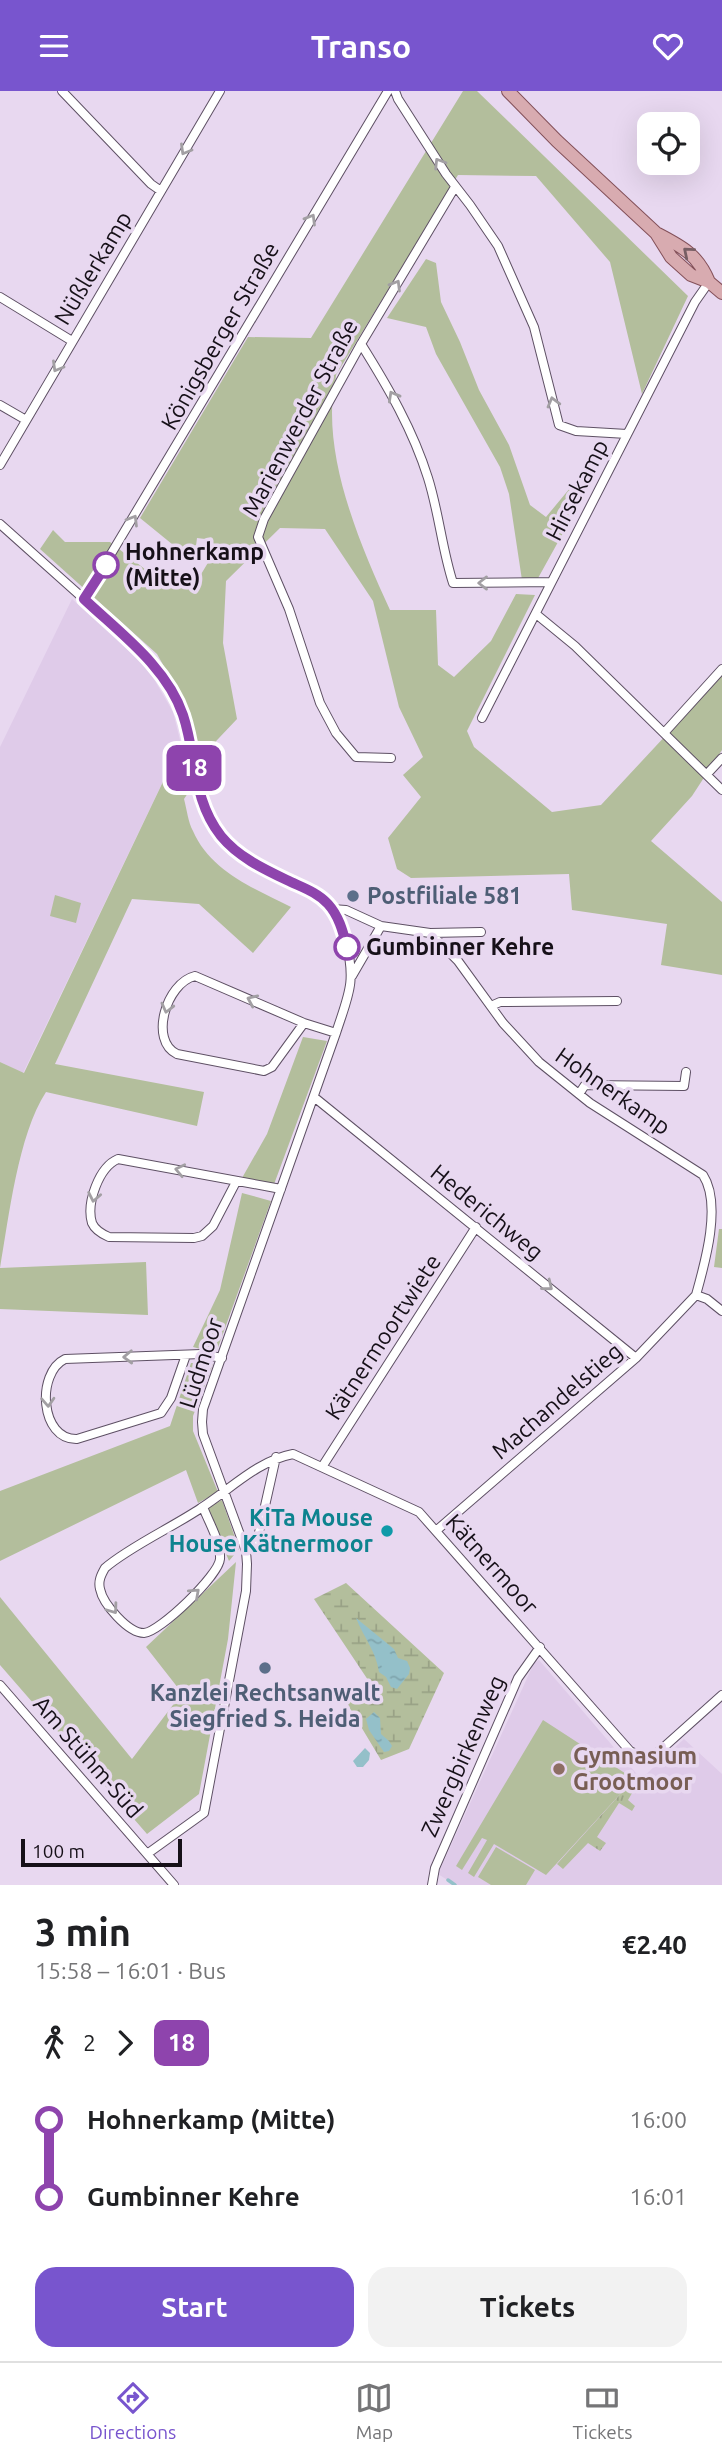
<!DOCTYPE html>
<meta charset="utf-8">
<style>
body{margin:0;font-family:Ubuntu,sans-serif;background:#f2f2f2;color:#202124;height:100vh;display:flex;flex-direction:column;font-size:26px;white-space:nowrap}
*{box-sizing:border-box;margin:0}
p{font-size:23px;color:#757577}
.icon{flex:none;width:38px;height:38px;fill:none;stroke:currentColor;stroke-width:2;stroke-linecap:round;stroke-linejoin:round}
.map{position:relative;height:1794px;overflow:hidden}
.sheet{display:flex;flex-direction:column;background:#fff;flex:1}
.sheet>*{flex:none}
.badge{padding:0 14px;border-radius:10px;font-size:24px;line-height:46px}
.fabs{position:absolute;left:637px;top:21px;display:grid;gap:14px}
.fabs a{display:grid;place-items:center;width:63px;height:63px;border-radius:14px;background:#fff;box-shadow:0 7px 28px #0002;font-size:35px}
.scale{position:absolute;left:21px;bottom:18px;width:161px;box-sizing:border-box;padding-left:7px;border:4px solid #161018;border-top:0;font-size:19px;line-height:24px;white-space:nowrap;color:#161018;-webkit-text-stroke:5px #e8d8f0;paint-order:stroke}
.map>.badge{position:absolute;translate:-50% -50%;box-shadow:0 0 0 4px #fff}
.legs{display:flex;align-items:center;gap:10px;height:77px;padding:0 35px;font-size:23px}
.legs p{margin-inline-start:auto}
.headline{display:flex;align-items:center;justify-content:space-between;height:119px;padding:0 35px}
h1{font-size:38px;font-weight:700;line-height:52px}
.action{display:flex;gap:14px;margin-top:auto;padding:14px 35px}
.action a{flex:1;height:80px;border-radius:21px;background:#7855ce;color:#fff;font-size:28px;font-weight:700;line-height:80px;text-align:center}
.action a+a{background:#f2f2f2;color:#202124}
ul{padding:0 35px;list-style:none}
li{display:flex;align-items:center;gap:24px;height:77px;font-size:26px}
li i{display:grid;place-items:center;width:10px;height:100%;margin:0 9px;background:currentColor}
li i::after{content:'';width:18px;height:18px;margin:-9px;border:5px solid;border-radius:50%;background:#fff}
li p{margin-inline-start:auto}
li:first-child i{background:linear-gradient(#0000 50%,currentColor 0)}
li:last-child i{background:linear-gradient(currentColor 50%,#0000 0)}
header{display:flex;justify-content:space-between;align-items:center;height:91px;padding:0 35px;background:#7855ce;color:#fff;font-size:32px;font-weight:700}
.dock{display:flex;justify-content:space-around;align-items:center;height:98px;border-top:2px solid #e0e0e0;background:#fff;font-size:19px;color:#757577}
.dock a{display:grid;justify-items:center;gap:4px}
.dock .on{color:#7855ce}
.map>svg:first-child{display:block}
</style>
<header><svg class="icon" aria-label="menu" viewBox="0 0 24 24"><path d="M4 6h16M4 12h16M4 18h16"/></svg>Transo<svg class="icon" aria-label="heart" viewBox="0 0 24 24"><path d="M12 20l-8-8c-3-5 5-10 8-4 3-6 11-1 8 4z"/></svg></header>
<div class="map">
<svg width="722" height="1794" viewBox="0 0 722 1794">
<defs>
<pattern id="grass-tufts" width="24" height="20" patternUnits="userSpaceOnUse" patternTransform="scale(1.75)"><rect width="24" height="20" fill="#b3be9c"/><path d="M3 7l-1-3M5 7V3M7 7l1-3M15 17l-1-3M17 17v-4M19 17l1-3" fill="none" stroke="#99a286"/></pattern>
<pattern id="wetland-marsh" width="20" height="14" patternUnits="userSpaceOnUse" patternTransform="scale(1.75)"><rect width="20" height="14" fill="#b3be9c"/><path d="M1 5h8M5 5V1M11 12h8M15 12V8" fill="none" stroke="#99a286"/></pattern>
<pattern id="water-ripples" width="26" height="14" patternUnits="userSpaceOnUse" patternTransform="scale(1.75)"><rect width="26" height="14" fill="#94c0c9"/><path d="M2 4q2-2 4 0t4 0M15 11q2-2 4 0t4 0" fill="none" stroke="#7fa4ac"/></pattern>
</defs>
<rect width="100%" height="100%" fill="#e8d8f0"/>
<path fill="#dfcbe9" d="M72,508L143,573L151,583L173,621L181,653L23,982L0,971V656Z
M539,1569L641,1688L684,1648L722,1683V1794H455L438,1783L534,1572Z"/>
<path fill="url(#grass-tufts)" d="M646,1683L648,1693L646,1697L638,1692L628,1709L635,1715L632,1720L619,1712L597,1746L606,1752L600,1760L588,1752L563,1778L557,1773L634,1688H641Z"/>
<path fill="url(#wetland-marsh)" d="M346,1492L444,1582L409,1658L381,1669L348,1614L368,1589L314,1508Z"/>
<path fill="#b3be9c" d="M463,0H477L688,205L642,303L610,171L536,85L458,84L336,284C335,296 332,309 332,322C332,388 363,460 390,519H436L438,574L454,586L491,550L516,503L535,504L467,640L474,656L552,721L601,714L722,584V659L692,705L651,750L722,811V884L661,874L667,833L572,819L569,783L411,787L397,778L388,747L421,706L403,684L423,666L399,616L373,510L325,438L280,437L226,490L223,552L237,628L201,666L189,620L157,563L40,458L53,439L65,451H110L164,493L194,495L212,465L213,449L197,447L195,463L183,462L140,427L248,246L311,247Z
M426,168L436,172L441,211L460,251L479,299L509,354L530,414L546,426L580,385L589,395L537,489H522L509,403L500,376L436,263L426,236L387,227Z
M181,653L190,699L184,708C187,719 188,731 193,740C210,780 255,798 291,816L253,862L199,813L132,808L55,973L204,1001L197,1035L46,1001C18,1044 9,1126 0,1177L146,1171L148,1224L0,1218V971L24,982Z
M55,804L81,812L76,832L50,825Z
M303,946L327,950L273,1096L242,1087L267,1043Z
M242,1102L271,1110L216,1262L193,1256L220,1199Z
M719,1138H722V1177L714,1176Z
M191,1272L213,1273L193,1325V1340L218,1401L198,1412L186,1379L0,1470V1400L170,1335Z
M222,1409L239,1458L229,1470L207,1417Z
M236,1471L228,1548L199,1703L147,1743L0,1574V1506L132,1668L182,1602L146,1556Z
M543,1629L634,1688L546,1784L494,1753L474,1786L468,1782L487,1749L482,1747L462,1779L456,1775Z
M496,1756L535,1779L526,1794H491L478,1786Z"/>
<path fill="url(#water-ripples)" d="M356,1527L394,1558L398,1567L407,1570L410,1577L409,1583L397,1598L391,1596L386,1586L379,1581C376,1560 364,1547 356,1527Z
M374,1621L380,1627L381,1643L389,1650L392,1655L389,1660L384,1661L369,1639L366,1628Z
M365,1657L370,1662L369,1669L363,1676H357L353,1670Z"/>
<g fill="none" stroke-linecap="round" stroke-linejoin="round">
<path stroke="#94c0c9" stroke-width="3.5" d="M448,1789L455,1794"/>
<defs>
<path id="street" d="M62,0L151,93L161,100
M395,0L398,8L446,83L470,114L498,155L534,236L559,334L576,340L627,343
M0,206L72,250
M361,253C388,296 413,339 428,387C439,422 442,458 453,492L551,491
M0,314L26,329
M0,374L220,0
M0,433L84,508L163,585C196,632 185,683 211,731C227,761 260,776 290,791C303,797 316,802 327,812C337,822 342,836 346,850C356,892 349,902 336,942L203,1318L202,1331L203,1343L246,1460L247,1473L246,1500L204,1722L147,1763
M84,508L388,0
M536,523L575,555L722,699
M482,627L695,211L709,191
M664,642L722,578
M391,667L356,666L336,642L320,612L289,518L258,446L264,428L361,253L455,96
M707,683L722,667
M332,818L346,819L381,835L430,842L458,870L503,932L539,971L590,1012L703,1084C722,1113 705,1172 696,1204
M430,842L481,841
M352,885L381,835
M491,915L500,911L617,910
M304,932L272,976L264,980L177,963C149,950 166,892 195,885L304,932L336,942
M579,1003L585,994L684,995L686,981
M314,1006L636,1267
M236,1091L213,1135L202,1145L194,1147L109,1146C102,1143 95,1139 92,1132C86,1112 99,1076 118,1068L281,1098
M696,1204L707,1208L722,1220
M186,1264L171,1307L161,1322L77,1348C40,1349 36,1282 65,1268L201,1263L222,1267
M322,1376L476,1136
M203,1416C209,1432 221,1451 220,1468C219,1484 160,1541 144,1542C128,1542 103,1513 100,1498C98,1490 101,1484 105,1477C129,1456 173,1436 201,1417C231,1398 257,1370 293,1363L419,1421L630,1660L642,1666L655,1664L722,1604
M437,1439L636,1267L696,1204
M246,1460L258,1446L276,1366
M0,1594L174,1794
M432,1794L435,1777L518,1587L540,1556"/>
<path id="primary" d="M508,0L557,50L656,142L671,166L691,184L709,191L722,202
M658,143C683,156 698,164 709,191"/>
</defs>
<use href="#street" stroke="#5e5064" stroke-width="10"/>
<use href="#primary" stroke="#835059" stroke-width="14"/>
<use href="#street" stroke="#fff" stroke-width="8"/>
<use href="#primary" stroke="#d8abb0" stroke-width="12"/>
</g>
<defs><path id="oneway-chevron" d="M-2-3.5L2.5 0L-2 3.5" fill="none" stroke-width="1.6" stroke-linecap="round" stroke-linejoin="round" transform="scale(1.75)"/></defs>
<g stroke="#a29fa3">
<use href="#oneway-chevron" transform="translate(185 59) rotate(120)"/>
<use href="#oneway-chevron" transform="translate(439 72) rotate(-122)"/>
<use href="#oneway-chevron" transform="translate(311 128) rotate(-59)"/>
<use href="#oneway-chevron" transform="translate(396 194) rotate(-59)"/>
<use href="#oneway-chevron" transform="translate(57 276) rotate(120)"/>
<use href="#oneway-chevron" transform="translate(393 305) rotate(-119)"/>
<use href="#oneway-chevron" transform="translate(553 311) rotate(-105)"/>
<use href="#oneway-chevron" transform="translate(133 429) rotate(-59)"/>
<use href="#oneway-chevron" transform="translate(483 492) rotate(180)"/>
<use href="#oneway-chevron" transform="translate(252 909) rotate(-156)"/>
<use href="#oneway-chevron" transform="translate(167 917) rotate(104)"/>
<use href="#oneway-chevron" transform="translate(180 1079) rotate(-168)"/>
<use href="#oneway-chevron" transform="translate(94 1106) rotate(101)"/>
<use href="#oneway-chevron" transform="translate(548 1195) rotate(39)"/>
<use href="#oneway-chevron" transform="translate(128 1266) rotate(178)"/>
<use href="#oneway-chevron" transform="translate(48 1311) rotate(87)"/>
<use href="#oneway-chevron" transform="translate(195 1502) rotate(-42)"/>
<use href="#oneway-chevron" transform="translate(113 1518) rotate(54)"/>
</g>
<use stroke="#775e64" href="#oneway-chevron" transform="translate(688 161) rotate(-140)"/>
<g fill="none" stroke-linecap="round" stroke-linejoin="round">
<defs>
<path id="line-1" d="M106,474L84,508C120,542 167,576 183,624C197,666 192,708 221,745C239,767 266,779 291,791C304,797 318,802 328,813C339,825 343,841 347,856"/>
</defs>
<use href="#line-1" stroke="#fff" stroke-width="16"/>
<use href="#line-1" stroke="#8e44ad" stroke-width="10"/>
</g>
<g fill="#fff" stroke="#8e44ad" stroke-width="3.5">
<circle cx="106" cy="474" r="12"/>
<circle cx="347" cy="856" r="12"/>
</g>
<g fill="#5c6f8a" stroke="#e8d8f0" stroke-width="2.5">
<circle cx="353" cy="805" r="7"/>
<circle cx="265" cy="1577" r="7"/>
</g>
<circle fill="#0f9aa8" stroke="#e8d8f0" stroke-width="2.5" cx="387" cy="1440" r="7"/>
<circle fill="#8d6e63" stroke="#e8d8f0" stroke-width="2.5" cx="559" cy="1678" r="7"/>
<g text-anchor="middle" stroke-width="7" stroke-linejoin="round" paint-order="stroke">
<g font-size="23" fill="#161018" stroke="#e8d8f0">
<text transform="translate(93 177) rotate(-59)" y="8">Nüßlerkamp</text>
<text transform="translate(220 245) rotate(-60)" y="8">Königsberger Straße</text>
<text transform="translate(300 327) rotate(-62)" y="8">Marienwerder Straße</text>
<text transform="translate(577 399) rotate(-63)" y="8">Hirsekamp</text>
<text transform="translate(613 1000) rotate(35)" y="8">Hohnerkamp</text>
<text transform="translate(487 1121) rotate(39)" y="8">Hederichweg</text>
<text transform="translate(383 1246) rotate(-57)" y="8">Kätnermoortwiete</text>
<text transform="translate(201 1272) rotate(-72)" y="8">Lüdmoor</text>
<text transform="translate(557 1310) rotate(-41)" y="8">Machandelstieg</text>
<text transform="translate(492 1473) rotate(48)" y="8">Kätnermoor</text>
<text transform="translate(463 1665) rotate(-66)" y="8">Zwergbirkenweg</text>
<text transform="translate(88 1666) rotate(49)" y="8">Am Stühm-Süd</text>
</g>
<g font-size="23" font-weight="bold" fill="#161018" stroke="#e8d8f0" text-anchor="start">
<text x="125" y="469">Hohnerkamp<tspan x="125" dy="26">(Mitte)</tspan></text>
<text x="366" y="864">Gumbinner Kehre</text>
</g>
<g font-size="23" font-weight="bold" fill="#4e5e75" stroke="#e8d8f0" text-anchor="start">
<text x="367" y="813">Postfiliale 581</text>
<text x="265" y="1610" text-anchor="middle">Kanzlei Rechtsanwalt<tspan x="265" dy="26">Siegfried S. Heida</tspan></text>
</g>
<g font-size="23" font-weight="bold" fill="#0d838f" stroke="#e8d8f0" text-anchor="end">
<text x="373" y="1435">KiTa Mouse<tspan x="373" dy="26">House Kätnermoor</tspan></text>
</g>
<g font-size="23" font-weight="bold" fill="#785e54" stroke="#e8d8f0" text-anchor="start">
<text x="573" y="1673">Gymnasium<tspan x="573" dy="26">Grootmoor</tspan></text>
</g>
</g>
</svg>
<div class="fabs">
<a><svg class="icon" aria-label="locate" viewBox="0 0 24 24"><circle cx="12" cy="12" r="6"/><path d="M12 2v4M12 18v4M2 12h4M18 12h4"/></svg></a>
</div>
<div class="scale">100 m</div>
<b class="badge" style="left:194px;top:677px;background:#8e44ad;color:#fff">18</b>
</div>
<section class="sheet">
<div class="headline"><div><h1>3 min</h1><p>15:58 – 16:01 · Bus</p></div><b>€2.40</b></div>
<div class="legs"><svg class="icon" aria-label="walk" viewBox="0 0 24 24"><circle cx="13" cy="4" r="2"/><path d="M13 8l-2 6 4 7M11 14l-3 7M7 12l3-4h3l4 4"/></svg>2<svg class="icon" aria-label="forward" viewBox="0 0 24 24"><path d="M9 5l7 7-7 7"/></svg><b class="badge" style="background:#8e44ad;color:#fff">18</b></div>
<ul>
<li><i style="color:#8e44ad"></i><b>Hohnerkamp (Mitte)</b><p>16:00</p></li>
<li><i style="color:#8e44ad"></i><b>Gumbinner Kehre</b><p>16:01</p></li>
</ul>
<div class="action"><a>Start</a><a>Tickets</a></div>
</section>
<nav class="dock">
<a class="on"><svg class="icon" aria-label="directions" viewBox="0 0 24 24"><path d="M12 3l9 9-9 9-9-9zM9 14v-3h6M13 9l2 2-2 2"/></svg>Directions</a>
<a><svg class="icon" aria-label="map" viewBox="0 0 24 24"><path d="M3 6l6-2 6 2 6-2v14l-6 2-6-2-6 2zM9 4v14M15 6v14"/></svg>Map</a>
<a><svg class="icon" aria-label="tickets" viewBox="0 0 24 24"><path d="M3 7h18v10H3zM15 7v10"/></svg>Tickets</a>
</nav>
